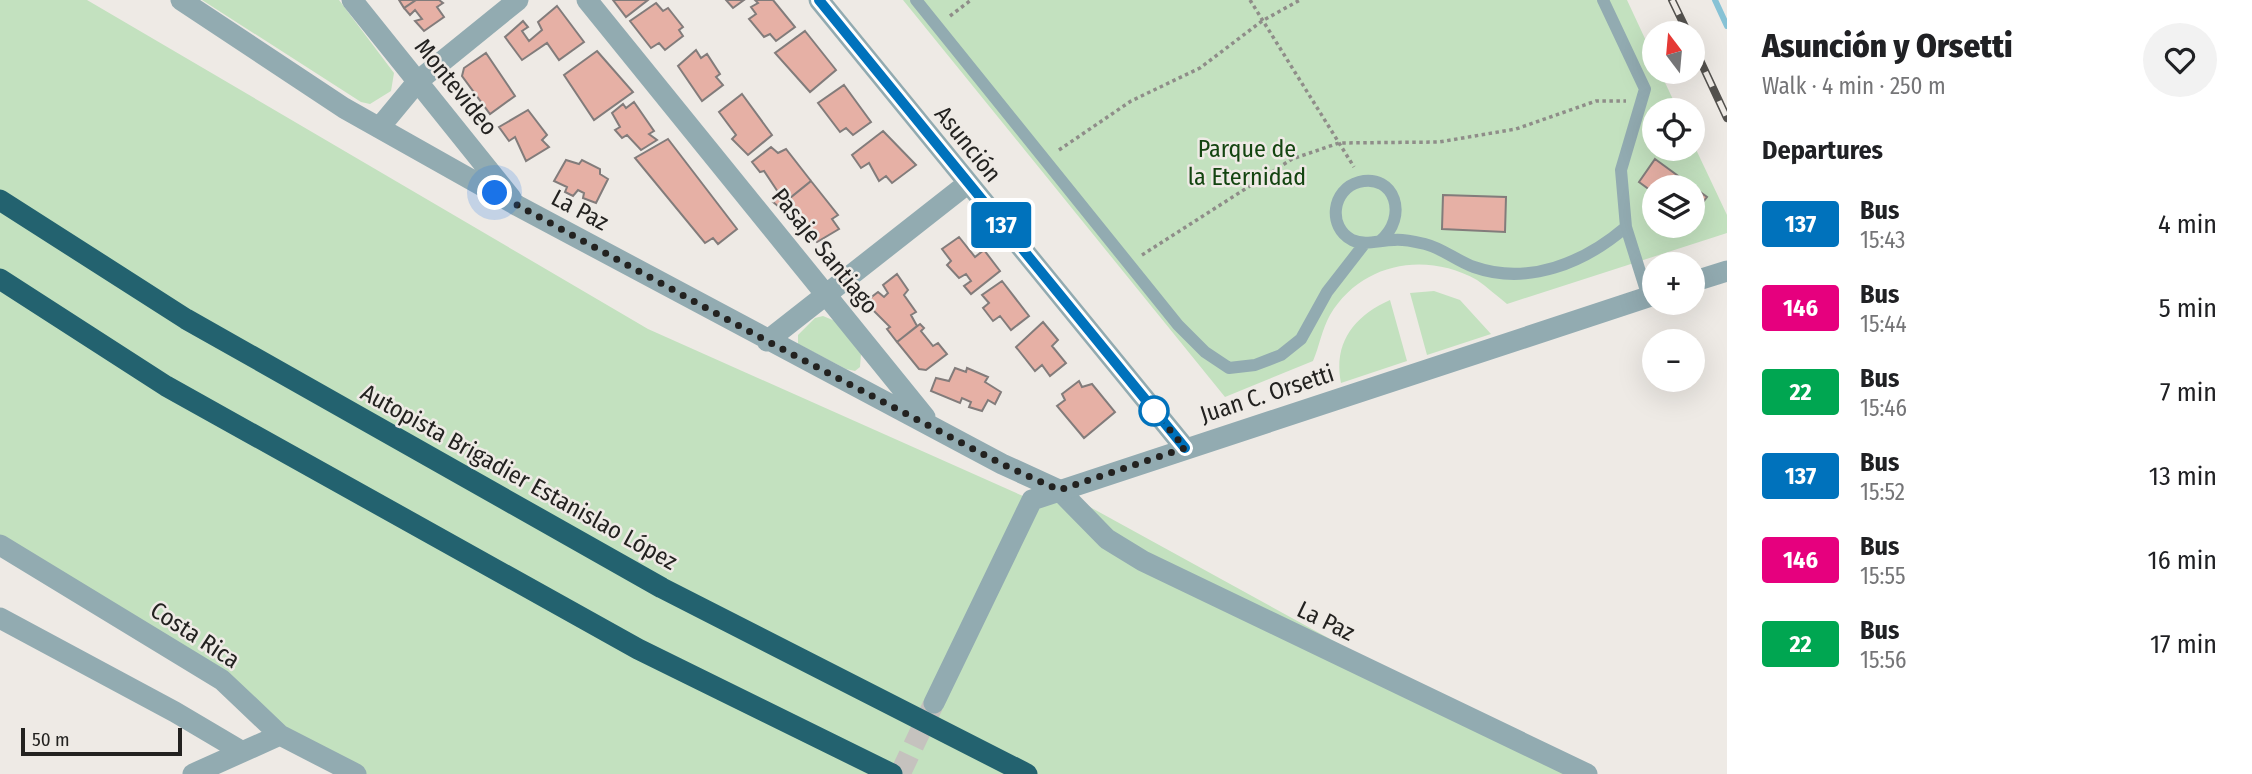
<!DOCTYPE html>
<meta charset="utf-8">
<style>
body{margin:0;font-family:"Fira Sans Condensed",sans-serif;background:#f2f2f2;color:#202124;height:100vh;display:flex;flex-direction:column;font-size:26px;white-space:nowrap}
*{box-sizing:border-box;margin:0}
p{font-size:23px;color:#757577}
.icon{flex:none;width:38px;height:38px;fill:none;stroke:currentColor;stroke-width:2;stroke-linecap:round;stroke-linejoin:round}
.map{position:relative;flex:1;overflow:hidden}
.side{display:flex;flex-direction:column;background:#fff;width:525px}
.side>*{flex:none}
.badge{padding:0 14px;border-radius:5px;font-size:24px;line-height:46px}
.needle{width:46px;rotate:344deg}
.tools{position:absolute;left:1642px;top:21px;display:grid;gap:14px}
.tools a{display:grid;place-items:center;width:63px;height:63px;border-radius:50%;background:#fff;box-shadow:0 7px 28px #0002;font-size:35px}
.scale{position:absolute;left:21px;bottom:18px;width:161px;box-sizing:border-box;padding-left:7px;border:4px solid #232220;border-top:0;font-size:19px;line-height:24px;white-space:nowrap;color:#232220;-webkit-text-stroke:5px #eeeae5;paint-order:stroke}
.you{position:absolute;width:35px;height:35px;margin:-18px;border:5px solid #fff;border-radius:50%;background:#1a73e8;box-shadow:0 0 0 10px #1a73e833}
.map>.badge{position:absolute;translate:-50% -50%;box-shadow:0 0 0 4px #fff}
h2{padding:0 35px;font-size:26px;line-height:63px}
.round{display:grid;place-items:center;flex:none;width:74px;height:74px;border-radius:37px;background:#f2f2f2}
.head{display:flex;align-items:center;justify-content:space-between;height:119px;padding:0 35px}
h1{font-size:33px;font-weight:800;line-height:52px}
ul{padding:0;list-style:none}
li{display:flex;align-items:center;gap:21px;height:84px;padding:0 35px}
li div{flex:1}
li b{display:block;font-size:26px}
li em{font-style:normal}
li .badge{min-width:77px;font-weight:700;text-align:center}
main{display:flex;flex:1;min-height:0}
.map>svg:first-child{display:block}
</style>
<main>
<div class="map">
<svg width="1727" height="774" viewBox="0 0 1727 774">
<rect width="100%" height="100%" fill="#eeeae5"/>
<path fill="#c3e1bf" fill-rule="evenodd" d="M0,0H87L648,329L1032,500L1059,490L1576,774H356L280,735L222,680L0,545Z
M202,0H339L394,73L391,91L370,104L361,102Z
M903,0H1627L1654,58V72H1660L1678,110H1654V149H1692V141L1727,215V233L1507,304C1497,296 1487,287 1477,280C1425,251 1361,263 1330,315C1322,329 1319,347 1313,361L1225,397ZM1654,187H1692V226H1654Z
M1434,291L1460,300L1491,334L1427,355L1410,293Z
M1390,300L1407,361L1341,383C1333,343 1354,316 1390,300Z
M823,316L835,321L861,354L860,367L855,371L846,369L798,344V335L815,318Z"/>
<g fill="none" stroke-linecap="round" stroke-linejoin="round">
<path stroke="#87c2d5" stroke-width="6" d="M1715,0L1727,26"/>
</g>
<path fill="#e6b0a5" stroke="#827c7b" stroke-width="2" d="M399,0H416L404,8Z
M416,0H439L443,3L437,7L444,17L424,31L415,21L422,19L415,10L410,15L404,8Z
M613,0H648L626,17Z
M726,0H744L733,8Z
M755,0H773L795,27L776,41L770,34L764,37L749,19L756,14L751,7L758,3Z
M656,3L663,11L668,8L683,27L679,30L683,36L665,50L659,43L651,48L630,21Z
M557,6L584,42L559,60L547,43L522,60L505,37L523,21L528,27L522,31L529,41L542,30L538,22Z
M805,31L836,70L810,92L775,53Z
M696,50L701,58L707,54L720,74L716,77L723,85L702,101L678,66Z
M597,51L633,92L594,120L564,75Z
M486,53L515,96L490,114L462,76L464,68Z
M844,85L871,122L853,135L846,128L840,132L818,103Z
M742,94L772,135L748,155L732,139L736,135L719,112Z
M634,102L654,131L649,134L657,140L641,150L627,135L622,138L615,130L620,127L612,113L623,104L626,108Z
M528,110L547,135L542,140L549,147L526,161L515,137L509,141L499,127Z
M883,131L916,165L892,183L886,176L879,181L869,163L861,168L852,155Z
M668,139L737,229L718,244L713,238L705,243L635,158Z
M771,147L778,153L786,149L811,181L779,207L773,202L780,195L764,171L760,172L752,162Z
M1655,159L1707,197L1692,216V187H1654V193L1639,182Z
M566,160L579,164L582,160L600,169V174L608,179L596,203L583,198L584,193L578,190L573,196L565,192L567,187L554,181Z
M811,181L838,215L832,219L839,229L817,242L806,232L810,228L802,217L796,219L785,202Z
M1443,195L1506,197L1505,232L1442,229Z
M959,237L975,257L984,250L1000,271L971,294L964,286L971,281L966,274L959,278L947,265L951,261L942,249Z
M897,274L908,290L904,295L916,312L911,315L917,326L897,342L887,329L890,327L870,307L869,299L878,292L884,297L888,293L883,285Z
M1002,281L1029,316L1011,330L1000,316L993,321L983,308L989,303L982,295Z
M1043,322L1058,340L1052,346L1066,363L1050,376L1042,365L1035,371L1016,347Z
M920,324L924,328L921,331L933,346L938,343L947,354L926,370L919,369L897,342Z
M955,368L966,372L967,368L988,377L985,382L1001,392L995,404L988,400L982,411L969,407L971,402L962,398L960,403L931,391L936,378L949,381Z
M1079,381L1082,387L1092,384L1115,412L1084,438L1057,406L1065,400L1062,394Z"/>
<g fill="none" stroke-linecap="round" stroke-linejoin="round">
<path stroke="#c5c2be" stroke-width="21" stroke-dasharray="21 10" stroke-linecap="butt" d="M900,774L933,705"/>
<path stroke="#8f8d89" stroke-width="3.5" stroke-dasharray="3.5 3.5" stroke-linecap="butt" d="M1250,0L1354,167
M950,16L971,0
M1059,150L1131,101L1200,68L1262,21L1300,0
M1142,255L1292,159L1339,143L1439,142L1516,129L1596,101H1626"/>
<path stroke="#92abb1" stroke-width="12" d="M916,0L1178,325L1205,352L1229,368L1255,365L1281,355L1301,339L1327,292L1365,243
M1603,0L1645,89L1621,170L1626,227L1648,297
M1380,241C1409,217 1395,173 1359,182C1332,189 1327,227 1352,240C1365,246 1380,240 1394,240C1404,239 1416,242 1425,244C1442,248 1457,261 1474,267C1528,286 1584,263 1626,227"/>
<path stroke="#92abb1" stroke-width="21" d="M181,0L344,108L518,206L1002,464L1059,490L1107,539L1143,561L1587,774
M352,0L511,198
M587,0L925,417
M819,0L1185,448
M379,128L418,81L518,0
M767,341L967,184
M0,545L222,680L280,735L356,774
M0,618L175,712L241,751
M193,774L280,735"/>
<path stroke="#92abb1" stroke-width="21" d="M1692,282L1727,271
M934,703L1032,500L1654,295"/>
<path stroke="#23626f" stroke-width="21" d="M0,200L186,319L662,588L1027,774
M0,279L166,386L638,649L892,774"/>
<defs>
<path id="rail" d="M1672,0L1688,33
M1692,43L1727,118"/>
</defs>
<use href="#rail" stroke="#53514e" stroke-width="8"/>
<use href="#rail" stroke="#eeeae5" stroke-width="5" stroke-dasharray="16" stroke-linecap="butt"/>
</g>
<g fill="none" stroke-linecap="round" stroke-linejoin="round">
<defs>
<path id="line" d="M819,0L1185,448"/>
</defs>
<use href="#line" stroke="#fff" stroke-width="16"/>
<use href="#line" stroke="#0072bc" stroke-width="10"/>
<path stroke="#232220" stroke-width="7" stroke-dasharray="0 12.6" d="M495,193L767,341L1002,464L1059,490L1185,448L1154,411"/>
</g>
<circle fill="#fff" stroke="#0072bc" stroke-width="3.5" cx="1154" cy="411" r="14"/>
<g text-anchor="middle" stroke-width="5" stroke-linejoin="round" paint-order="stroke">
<g font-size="24" fill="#232220" stroke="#eeeae5">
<text transform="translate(456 87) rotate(51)" y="8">Montevideo</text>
<text transform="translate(968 144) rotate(51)" y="8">Asunción</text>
<text transform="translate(580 210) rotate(28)" y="8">La Paz</text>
<text transform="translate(825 251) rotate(51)" y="8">Pasaje Santiago</text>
<text transform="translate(1267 394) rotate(-18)" y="8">Juan C. Orsetti</text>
<text transform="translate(519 477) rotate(29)" y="8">Autopista Brigadier Estanislao López</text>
<text transform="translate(1326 621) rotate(26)" y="8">La Paz</text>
<text transform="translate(195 635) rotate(33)" y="8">Costa Rica</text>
</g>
<g font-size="24" fill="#134410" stroke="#eeeae5">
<text x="1247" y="157">Parque de<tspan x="1247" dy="28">la Eternidad</tspan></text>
</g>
</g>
</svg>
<div class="tools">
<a><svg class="needle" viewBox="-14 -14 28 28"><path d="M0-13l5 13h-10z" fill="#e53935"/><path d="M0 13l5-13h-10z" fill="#757577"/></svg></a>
<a><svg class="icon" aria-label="locate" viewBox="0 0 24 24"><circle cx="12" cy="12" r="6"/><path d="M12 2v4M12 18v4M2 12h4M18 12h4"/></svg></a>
<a><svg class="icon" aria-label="layers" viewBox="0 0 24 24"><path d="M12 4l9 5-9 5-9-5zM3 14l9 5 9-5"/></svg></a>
<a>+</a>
<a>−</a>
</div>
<div class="scale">50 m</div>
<div class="you" style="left:495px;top:193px"></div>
<b class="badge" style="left:1001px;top:225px;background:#0072bc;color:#fff">137</b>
</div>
<section class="side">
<div class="head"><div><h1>Asunción y Orsetti</h1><p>Walk · 4 min · 250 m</p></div><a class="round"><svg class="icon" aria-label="heart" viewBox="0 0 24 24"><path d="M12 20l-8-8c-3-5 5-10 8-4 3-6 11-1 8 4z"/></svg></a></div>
<h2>Departures</h2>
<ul>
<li><span class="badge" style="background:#0072bc;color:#fff">137</span><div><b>Bus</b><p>15:43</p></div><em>4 min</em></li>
<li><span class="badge" style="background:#e6007e;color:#fff">146</span><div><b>Bus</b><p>15:44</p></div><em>5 min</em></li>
<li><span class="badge" style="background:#00a651;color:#fff">22</span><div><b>Bus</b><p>15:46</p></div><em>7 min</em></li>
<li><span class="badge" style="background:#0072bc;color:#fff">137</span><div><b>Bus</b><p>15:52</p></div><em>13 min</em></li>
<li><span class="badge" style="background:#e6007e;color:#fff">146</span><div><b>Bus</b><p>15:55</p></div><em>16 min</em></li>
<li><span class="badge" style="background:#00a651;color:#fff">22</span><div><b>Bus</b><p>15:56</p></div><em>17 min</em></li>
</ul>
</section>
</main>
